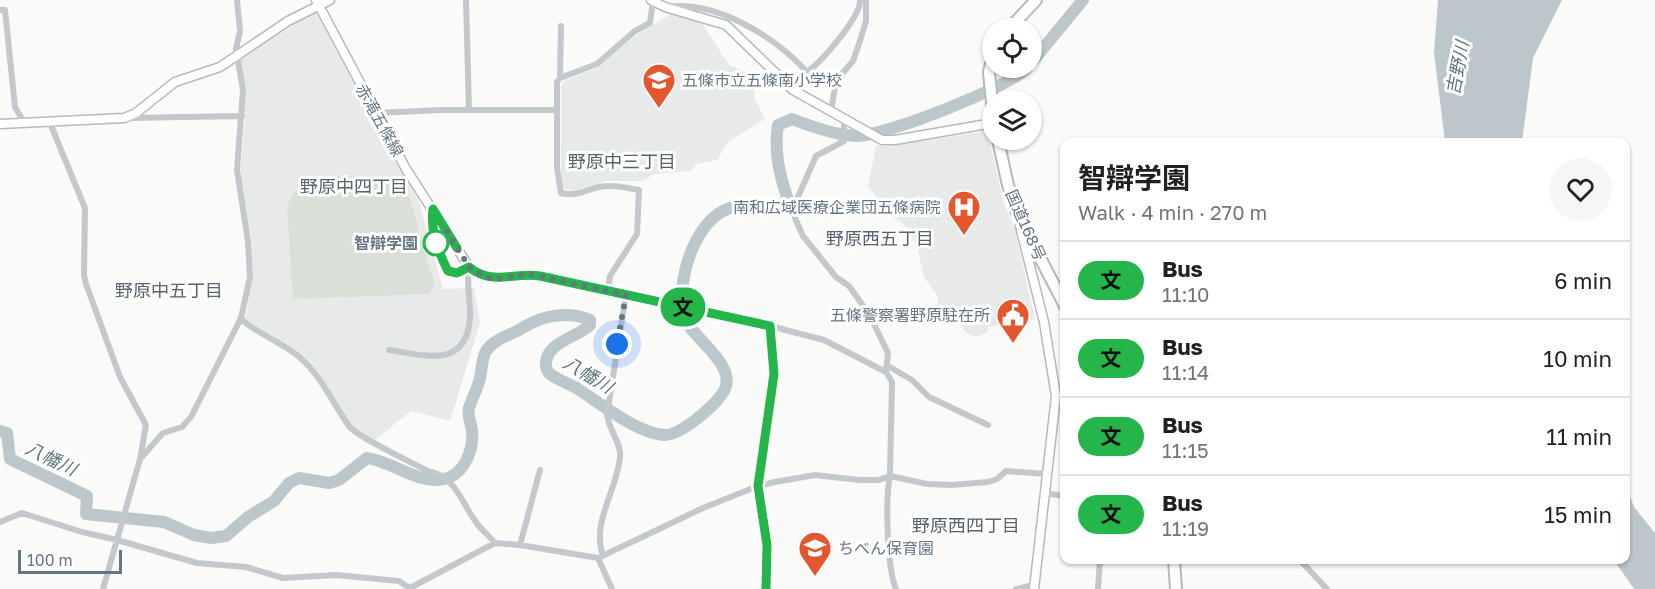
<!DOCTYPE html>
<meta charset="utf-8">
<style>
body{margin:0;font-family:"Golos Text","Noto Sans JP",sans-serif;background:#f6f6f6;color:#202124;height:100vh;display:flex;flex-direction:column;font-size:22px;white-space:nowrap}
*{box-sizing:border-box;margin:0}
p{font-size:20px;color:#757577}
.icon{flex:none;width:33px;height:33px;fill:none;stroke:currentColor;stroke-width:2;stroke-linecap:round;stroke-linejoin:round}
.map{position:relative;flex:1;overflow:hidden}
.panel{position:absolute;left:1060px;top:138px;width:570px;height:426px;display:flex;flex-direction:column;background:#fff;border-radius:12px;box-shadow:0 2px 4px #0004}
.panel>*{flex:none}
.badge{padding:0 12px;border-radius:20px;font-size:21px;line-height:39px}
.controls{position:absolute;left:982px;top:18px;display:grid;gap:12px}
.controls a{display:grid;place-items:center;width:60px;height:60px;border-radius:50%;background:#fff;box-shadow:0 2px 4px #0004;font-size:30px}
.scale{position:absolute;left:18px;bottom:15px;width:104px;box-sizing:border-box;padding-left:6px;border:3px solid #657683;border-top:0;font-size:16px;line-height:21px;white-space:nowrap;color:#657683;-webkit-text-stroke:4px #fff;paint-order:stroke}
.you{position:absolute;width:30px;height:30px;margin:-15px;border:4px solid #fff;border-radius:50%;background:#1a73e8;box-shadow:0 0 0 9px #1a73e833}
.map>.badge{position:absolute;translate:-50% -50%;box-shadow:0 0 0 3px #fff}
.round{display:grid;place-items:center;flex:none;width:63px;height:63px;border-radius:32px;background:#f6f6f6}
.summary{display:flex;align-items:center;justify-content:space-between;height:102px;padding:0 18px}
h1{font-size:28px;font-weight:700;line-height:45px}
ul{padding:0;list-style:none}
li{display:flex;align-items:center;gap:18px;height:78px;padding:0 18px;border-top:2px solid #e0e0e0}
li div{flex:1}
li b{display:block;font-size:22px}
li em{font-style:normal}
li .badge{min-width:66px;font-weight:700;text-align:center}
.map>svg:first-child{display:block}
</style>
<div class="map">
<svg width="1655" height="589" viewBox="0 0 1655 589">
<rect width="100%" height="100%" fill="#fafaf8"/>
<path fill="#e8e9e9" d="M315,10L419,202L443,289L474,288L480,323L450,421L411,411L375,440L351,427L320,375L292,347L245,320L253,275L251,236L240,175L245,119L241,59Z
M671,14L700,20L729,65L755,76L754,98L765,119L728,142L717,160L697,164L690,171L654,174L643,181H606L571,191L564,188L561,182V86L565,80L595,69L635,36Z
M987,131L1005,207L1014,226L1035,319L988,327L987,333L975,337L966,333L959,322L945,325L937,314L938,297L924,277L917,246L904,224L891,216L868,186L876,146H891Z"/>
<path fill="#dadfd7" d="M325,176H401C417,211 421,249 435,284L429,294L293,299L287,206C296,187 305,182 325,176Z"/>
<path fill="#bbc7cb" d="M1438,0H1562L1533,58L1522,142H1445L1434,53Z
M1626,486L1634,507L1655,533V589H1634L1614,560H1626Z"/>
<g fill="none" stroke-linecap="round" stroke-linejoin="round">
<path stroke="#bbc7cb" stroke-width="12" d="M1032,62L1083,0
M0,431L7,433L10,459L87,496L86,514L164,522L194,535L211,538L226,536L248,517L274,501L289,483L299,478L329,483L339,480L367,458C393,461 423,489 450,477C466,470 474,447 472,430C471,424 467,414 469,408C472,398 478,388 480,378C482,370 482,357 486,351C495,338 512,335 524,327C544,315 568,311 590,320V325C579,337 544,342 546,366C546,368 548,372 549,373C558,381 572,384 581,391C601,404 640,435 665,435C681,435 713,407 722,394C742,367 692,339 685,318C674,286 694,219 730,208C746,204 764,213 783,206L787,197C779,173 774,150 778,125L792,119C810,126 837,136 858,136C887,135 1007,88 1027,68"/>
<defs>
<path id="secondary" d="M316,0L406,169L469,267C492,285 514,272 540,276L770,326L774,374L758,486L767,545L766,589
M651,0L665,7L726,25L793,90L882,140H895L993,123
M0,124L124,118L136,113L175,82L220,67L288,21L330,0
M1020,226L1044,322L1056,396L1034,589"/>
<path id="highway" d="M1010,28L1036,0
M993,56L989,72L993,113
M998,140L1008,185L1016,211L1065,306
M1174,560L1176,589"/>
</defs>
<use href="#secondary" stroke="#b3babf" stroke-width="11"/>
<use href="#highway" stroke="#b4b9bd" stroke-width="14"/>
<path stroke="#c3c8cc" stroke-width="6" d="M466,0L469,109
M666,7C717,0 775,37 807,72C821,62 861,17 860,0
M0,10H5L15,107L25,124
M560,78L561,26
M831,111L836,81L853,61L859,44L866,21V0
M376,113L441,110H556
M129,118L242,116
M844,118V141L816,156L797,199L795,218L803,236L836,277L849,286L869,314L888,353L886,372
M50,123L85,208L84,275L86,284L120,377L146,425L140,459L103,589
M608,291L610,276L637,234L639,190C626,188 613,184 599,187C585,190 576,197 561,193L557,168V82L560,78L597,64L635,31L650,23L653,0
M241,318C248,329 285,344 298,356C321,375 332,402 349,426C357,437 413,463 428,471C458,477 462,506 479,526C484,532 490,537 495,543
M770,326L824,340L886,372L892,382L890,476C885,499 887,568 896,589
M389,350C424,355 467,370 470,317C471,299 466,289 469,267
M888,366L912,380L929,397L988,425
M140,459L163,433L182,427L191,417L241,318L250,277L248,241L237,170L243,90L236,49L240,31L237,0
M1043,493L1065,496
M0,522L22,513L82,532L117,540L197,563L246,567L283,578L336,575L399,581L411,589
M520,545L540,470
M603,556C591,522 617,491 620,457C622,444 608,429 607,414L626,295
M598,558L612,589
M1300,560L1327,589
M410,588L495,543L520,545L598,558L703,508L758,486L775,482L815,475L859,480H879L890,476L927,484L951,485L988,482L997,479L1006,471L1046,474
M1016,589L1033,585
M1098,589L1100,560"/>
<use href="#secondary" stroke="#fff" stroke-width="8"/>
<use href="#highway" stroke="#fff" stroke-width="10"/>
</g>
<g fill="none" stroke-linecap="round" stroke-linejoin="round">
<defs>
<path id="line" d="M457,248L433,209C430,232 438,251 448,271L457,273L469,267C492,286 514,272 540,276L770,326L774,374L758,486L767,545L766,589"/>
</defs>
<use href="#line" stroke="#fff" stroke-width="14"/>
<use href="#line" stroke="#24b64b" stroke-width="9"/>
<path stroke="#657683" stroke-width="6" stroke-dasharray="0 10.8" d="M436,243L445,228L469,267L485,277L497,279L530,274L626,295L617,344"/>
</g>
<defs>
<symbol id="school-pin" viewBox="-11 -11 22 30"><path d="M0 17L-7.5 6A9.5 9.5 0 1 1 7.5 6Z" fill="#e4572e" stroke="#fff"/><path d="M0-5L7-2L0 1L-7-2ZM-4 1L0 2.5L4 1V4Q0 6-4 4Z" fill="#fff"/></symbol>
<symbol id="hospital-pin" viewBox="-11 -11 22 30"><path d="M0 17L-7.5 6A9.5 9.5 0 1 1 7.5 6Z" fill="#e4572e" stroke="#fff"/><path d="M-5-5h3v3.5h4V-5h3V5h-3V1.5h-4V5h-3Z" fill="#fff"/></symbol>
<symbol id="civic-pin" viewBox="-11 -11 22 30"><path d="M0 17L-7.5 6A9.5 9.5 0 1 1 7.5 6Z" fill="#e4572e" stroke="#fff"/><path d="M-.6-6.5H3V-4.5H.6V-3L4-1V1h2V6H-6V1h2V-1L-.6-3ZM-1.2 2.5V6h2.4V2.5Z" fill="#fff"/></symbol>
</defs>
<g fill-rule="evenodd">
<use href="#school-pin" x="640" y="61" width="38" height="52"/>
<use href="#hospital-pin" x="945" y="188" width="38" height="52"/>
<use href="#civic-pin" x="994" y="296" width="38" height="52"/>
<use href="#school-pin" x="796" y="529" width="38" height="52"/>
</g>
<circle fill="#fff" stroke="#24b64b" stroke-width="3" cx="436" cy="243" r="12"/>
<g text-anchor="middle" stroke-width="6" stroke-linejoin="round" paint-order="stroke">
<g font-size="16" fill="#657683" stroke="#fff" text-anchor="start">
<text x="682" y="86">五條市立五條南小学校</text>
<text x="941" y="213" text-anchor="end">南和広域医療企業団五條病院</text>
<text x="990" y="321" text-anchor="end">五條警察署野原駐在所</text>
<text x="838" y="554">ちべん保育園</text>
</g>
<g font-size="16" fill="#657683" stroke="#fff">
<text transform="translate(380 120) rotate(61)" y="6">赤滝五條線</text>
<text transform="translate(1026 225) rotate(66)" y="6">国道168号</text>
</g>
<g font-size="16" font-weight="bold" fill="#657683" stroke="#fff" text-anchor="end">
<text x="418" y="249">智辯学園</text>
</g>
<g font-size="18" font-style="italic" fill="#60757c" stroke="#fff">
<text transform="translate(1458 68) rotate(-79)" y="6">吉野川</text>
<text transform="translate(588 375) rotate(31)" y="6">八幡川</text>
<text transform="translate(51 459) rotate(26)" y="6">八幡川</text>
</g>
<g font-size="18" fill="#57646e" stroke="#fff">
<text x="622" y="168">野原中三丁目</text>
<text x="354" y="193">野原中四丁目</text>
<text x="880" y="245">野原西五丁目</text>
<text x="169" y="297">野原中五丁目</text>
<text x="966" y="532">野原西四丁目</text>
</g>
</g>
</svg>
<div class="controls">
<a><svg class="icon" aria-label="locate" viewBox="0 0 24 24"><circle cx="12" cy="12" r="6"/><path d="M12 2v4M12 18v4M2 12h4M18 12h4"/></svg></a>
<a><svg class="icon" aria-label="layers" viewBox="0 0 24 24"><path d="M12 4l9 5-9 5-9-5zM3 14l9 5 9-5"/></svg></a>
</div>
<div class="scale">100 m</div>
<div class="you" style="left:617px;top:344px"></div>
<b class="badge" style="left:683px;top:307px;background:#24b64b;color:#111">文</b>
<section class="panel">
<div class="summary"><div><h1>智辯学園</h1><p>Walk · 4 min · 270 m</p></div><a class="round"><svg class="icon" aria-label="heart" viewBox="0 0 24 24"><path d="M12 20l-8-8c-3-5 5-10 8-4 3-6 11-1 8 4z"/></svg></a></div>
<ul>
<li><span class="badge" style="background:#24b64b;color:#111">文</span><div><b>Bus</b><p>11:10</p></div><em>6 min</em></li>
<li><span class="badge" style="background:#24b64b;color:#111">文</span><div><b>Bus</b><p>11:14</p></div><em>10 min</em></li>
<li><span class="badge" style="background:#24b64b;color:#111">文</span><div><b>Bus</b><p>11:15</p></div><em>11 min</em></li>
<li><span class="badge" style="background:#24b64b;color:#111">文</span><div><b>Bus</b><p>11:19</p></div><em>15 min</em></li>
</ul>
</section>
</div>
